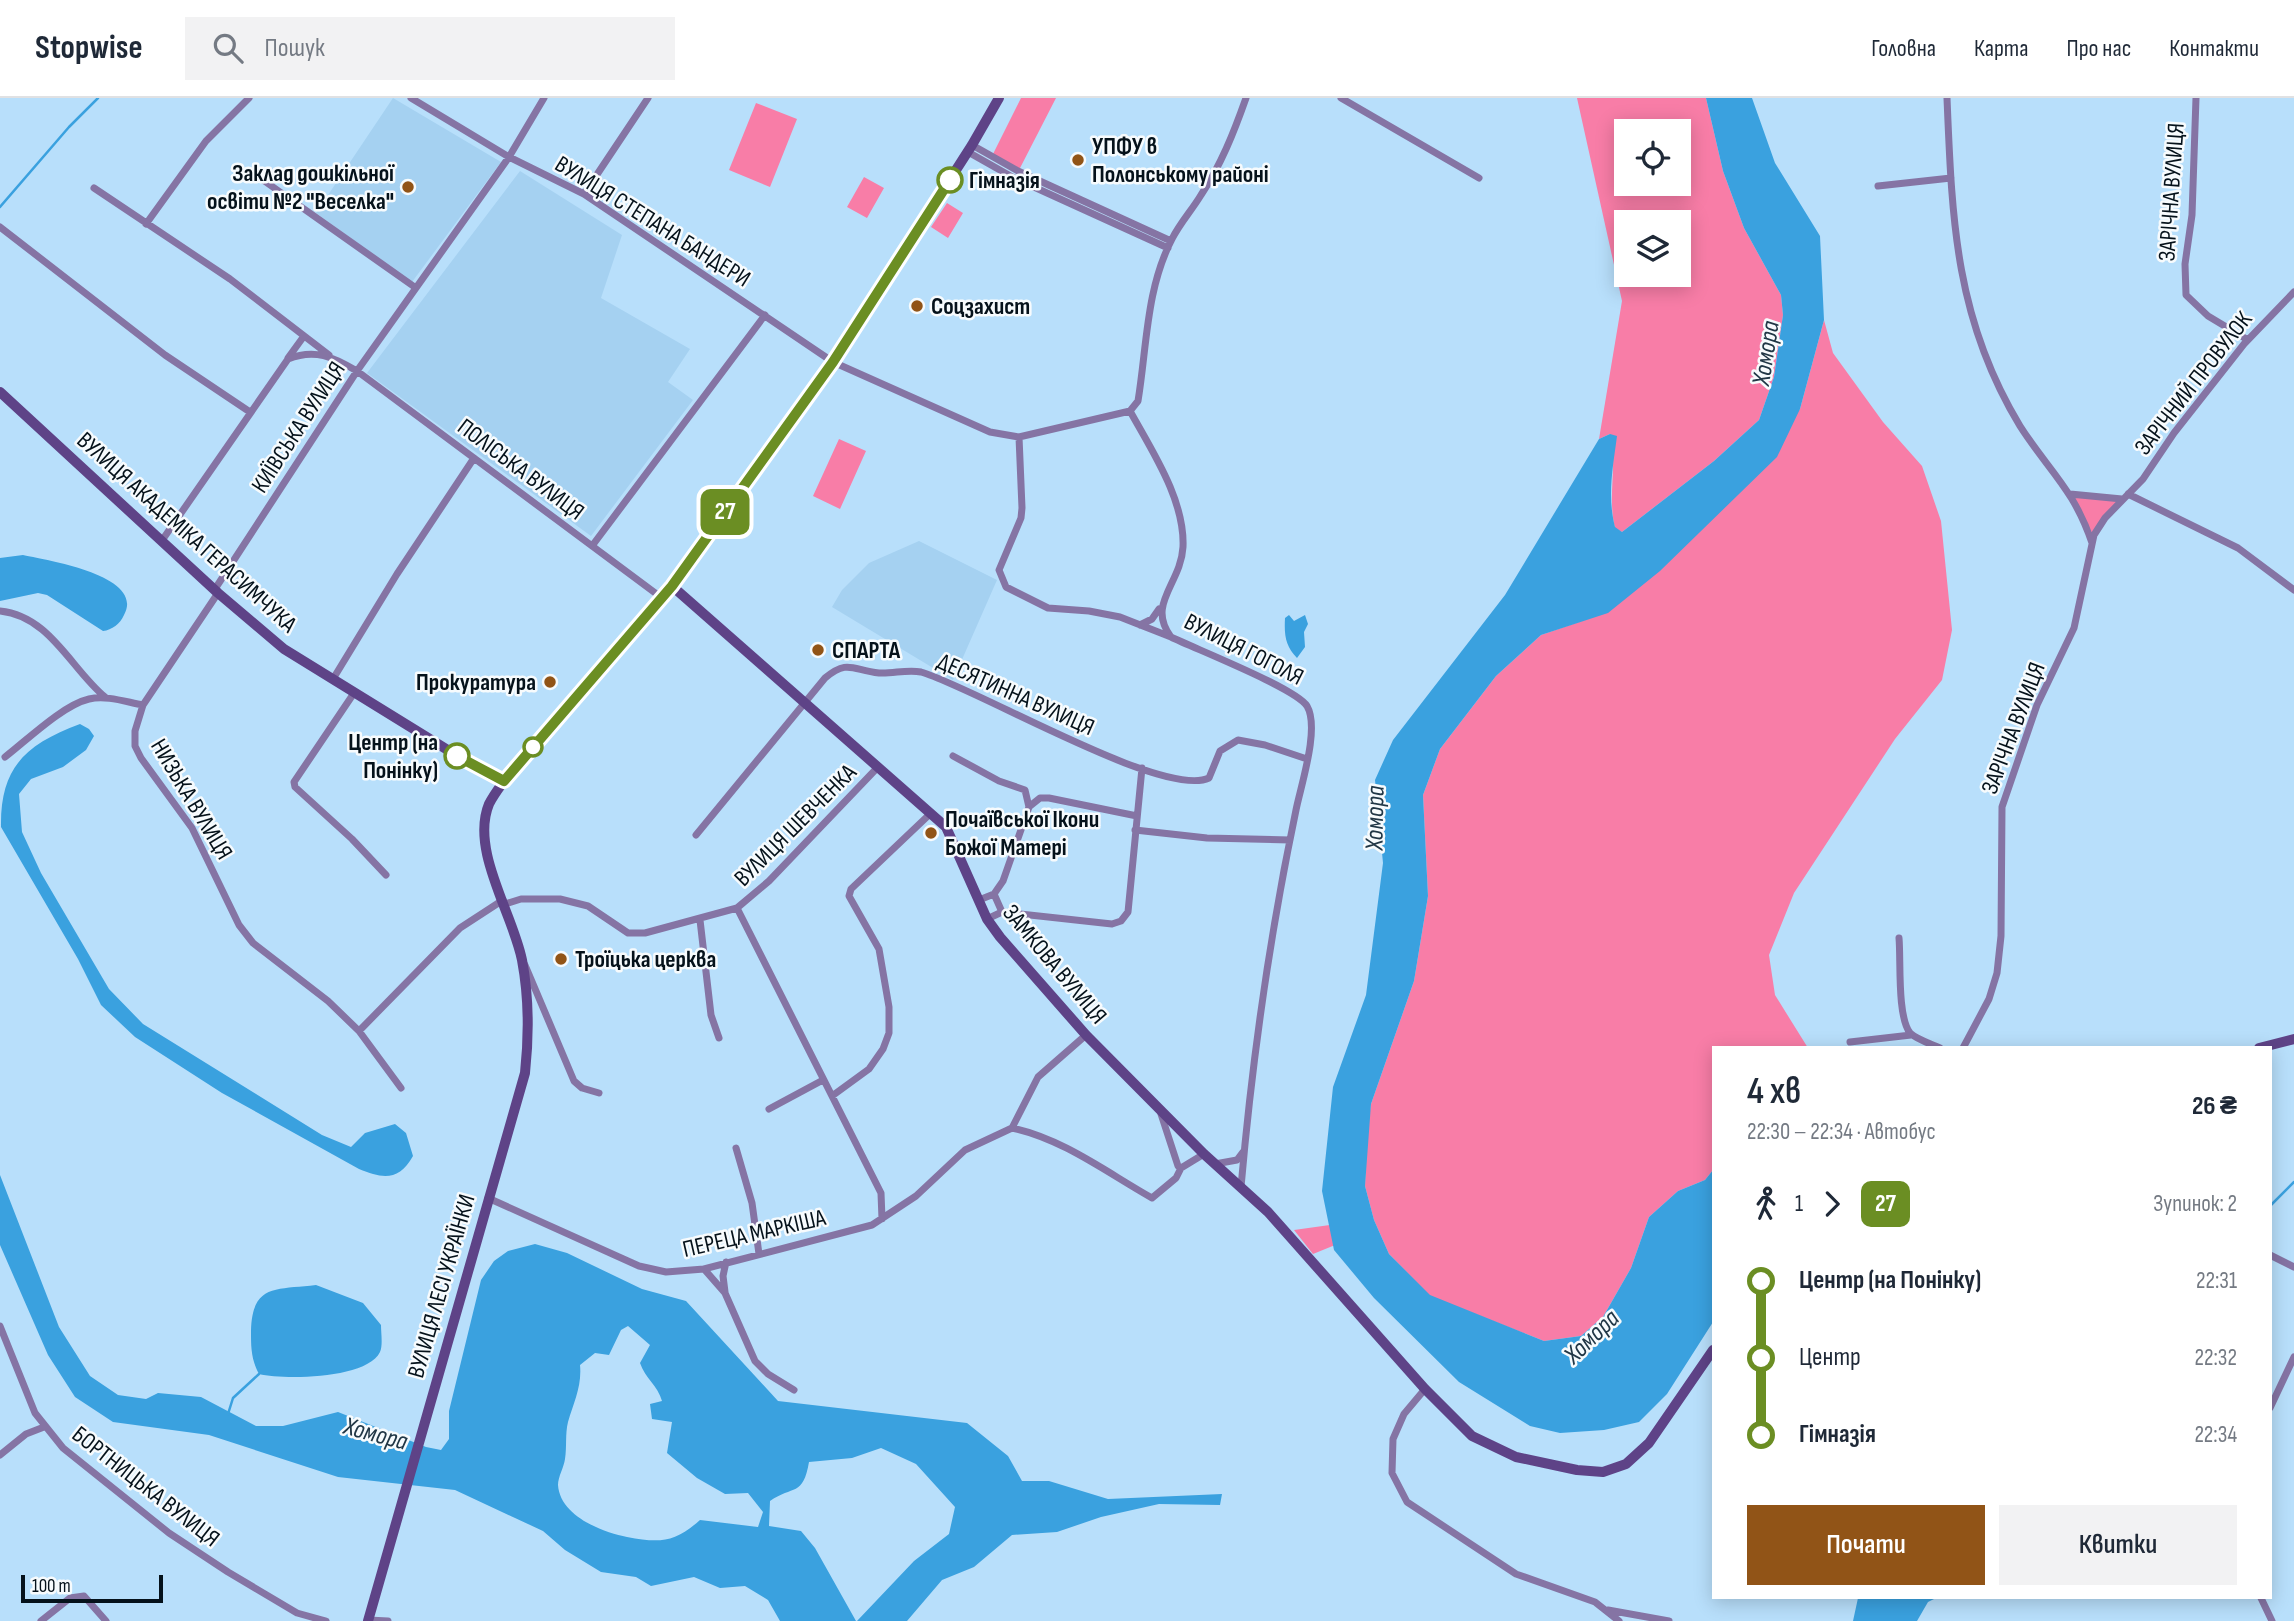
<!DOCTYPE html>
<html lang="uk">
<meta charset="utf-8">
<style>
body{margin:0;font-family:"Sofia Sans Condensed",sans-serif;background:#f2f2f3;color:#1f2937;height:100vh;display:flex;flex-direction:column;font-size:26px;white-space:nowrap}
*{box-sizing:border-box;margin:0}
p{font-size:23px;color:#747a83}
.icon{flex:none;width:38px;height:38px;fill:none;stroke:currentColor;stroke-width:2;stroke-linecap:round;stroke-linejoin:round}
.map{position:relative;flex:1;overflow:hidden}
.panel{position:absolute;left:1712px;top:948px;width:560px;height:553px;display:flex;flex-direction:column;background:#fff;border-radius:0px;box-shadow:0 4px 18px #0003}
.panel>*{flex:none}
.badge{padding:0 14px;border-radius:10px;font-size:24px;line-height:46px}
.fabs{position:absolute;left:1614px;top:21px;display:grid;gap:14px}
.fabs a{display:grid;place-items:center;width:77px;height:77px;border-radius:0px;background:#fff;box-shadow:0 4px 18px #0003;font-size:35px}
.scale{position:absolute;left:21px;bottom:18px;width:142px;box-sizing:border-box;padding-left:7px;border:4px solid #05121b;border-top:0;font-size:19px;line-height:24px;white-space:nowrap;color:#05121b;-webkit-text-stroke:5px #f7fbfd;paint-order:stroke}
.map>.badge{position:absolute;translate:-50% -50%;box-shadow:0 0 0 4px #fff}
.legs{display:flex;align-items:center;gap:10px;height:77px;padding:0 35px;font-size:23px}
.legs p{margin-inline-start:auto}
.overview{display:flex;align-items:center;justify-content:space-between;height:119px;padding:0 35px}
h1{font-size:38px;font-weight:600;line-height:52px}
.primary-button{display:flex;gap:14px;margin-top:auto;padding:14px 35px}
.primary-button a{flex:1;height:80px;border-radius:0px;background:#915417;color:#fff;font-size:28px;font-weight:600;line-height:80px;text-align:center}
.primary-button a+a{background:#f2f2f3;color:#1f2937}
ul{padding:0 35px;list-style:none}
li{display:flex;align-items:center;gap:24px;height:77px;font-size:26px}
li i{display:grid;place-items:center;width:10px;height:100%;margin:0 9px;background:currentColor}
li i::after{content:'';width:18px;height:18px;margin:-9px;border:5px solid;border-radius:50%;background:#fff}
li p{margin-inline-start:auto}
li:first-child i{background:linear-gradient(#0000 50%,currentColor 0)}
li:last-child i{background:linear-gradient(currentColor 50%,#0000 0)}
header{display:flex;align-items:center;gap:42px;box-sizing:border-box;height:98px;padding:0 35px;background:#fff;border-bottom:2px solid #e0e1e3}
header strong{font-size:33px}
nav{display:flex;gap:38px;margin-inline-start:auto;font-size:24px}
.search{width:490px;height:63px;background:#f2f2f3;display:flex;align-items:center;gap:18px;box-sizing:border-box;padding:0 24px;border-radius:0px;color:#747a83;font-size:26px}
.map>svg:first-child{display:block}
</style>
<header>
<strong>Stopwise</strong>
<div class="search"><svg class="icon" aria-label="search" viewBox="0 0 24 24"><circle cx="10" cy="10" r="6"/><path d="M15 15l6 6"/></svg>Пошук</div>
<nav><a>Головна</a><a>Карта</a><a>Про нас</a><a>Контакти</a></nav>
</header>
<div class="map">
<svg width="2294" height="1523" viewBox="0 0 2294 1523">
<rect width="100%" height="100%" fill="#b8dffb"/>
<path fill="#a5d1f1" d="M393,0L501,64L412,184L316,115Z
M520,73L622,137L601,200L690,251L668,284L693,302L591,438L367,275Z
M919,443L997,482L953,582L832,509L842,492L869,465Z"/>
<path fill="#f87da7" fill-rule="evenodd" d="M1021,0H1056L1019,72L992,58Z
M1577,0H1706L1723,73L1744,130L1781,197L1783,217L1774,279L1759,322L1714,363L1622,434L1615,430C1607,398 1618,367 1610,336L1599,341L1622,203ZM1626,33H1678V86H1626ZM1626,124H1678V177H1626Z
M756,5L797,21L770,89L729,72Z
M864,79L884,90L867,120L847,109Z
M947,105L963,115L948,140L931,129Z
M1824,222L1833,255L1883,324L1922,368L1941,423L1952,532L1942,582L1895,641L1794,795L1769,857L1775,897L1808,950H1713V1072L1705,1082L1678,1093L1649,1119L1631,1170L1603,1219L1581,1238L1544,1243L1430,1198L1389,1156L1374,1122L1365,1088L1367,1034L1371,1006L1414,883L1428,798L1423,697L1440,651L1496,578L1541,537L1608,514L1800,311Z
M839,341L866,353L840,411L813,398Z
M2070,396L2122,401L2105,420L2092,446Z
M1337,1126L1340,1145L1313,1156L1294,1132Z"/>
<path fill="#3aa1df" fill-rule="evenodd" d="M1706,0H1752L1775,65L1820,138L1824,222L1800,311L1777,359L1660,473L1608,515L1541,537L1496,578L1440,651L1423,697L1428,798L1414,883L1371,1006L1365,1088L1374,1122L1389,1156L1430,1197L1544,1243L1581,1238L1603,1219L1631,1170L1649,1119L1678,1093L1705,1082L1713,1072V1224L1667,1296L1639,1324L1604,1332L1560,1335L1530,1328L1459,1284L1374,1200L1334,1152L1322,1093L1333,989L1366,897L1383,765L1375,682L1393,642L1505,497L1599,341L1610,336L1617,338C1613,369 1607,398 1615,429L1622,434L1714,363L1759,322L1774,279L1783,217L1781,197L1744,130L1723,73Z
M23,457C45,462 146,477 124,517C120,526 112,532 103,533L47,497L38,495L0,503V460Z
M1289,517L1294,523L1305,517L1308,526L1304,534L1305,549L1297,560C1286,548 1284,539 1285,520Z
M80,626L89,631L94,638L86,652L63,669L31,681L19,696L22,734L41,775L109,891L143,926L322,1037L351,1049L365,1035L395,1026L406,1035L413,1058C399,1083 383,1081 359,1071L222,995L135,939L101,907L78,861L1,729C0,668 27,646 80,626Z
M0,1077L59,1229L90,1278L118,1297L146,1301L158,1295L201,1299L256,1328H283L338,1314L426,1349L441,1352L449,1341V1313L481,1182L494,1163L508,1153L535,1146L567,1155L642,1191L686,1203L778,1303L967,1325L1008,1358L1022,1383H1049L1108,1401L1222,1396L1220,1407L1159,1406L1101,1419L1057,1434L1012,1437L974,1469L942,1482L907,1523H857L914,1463L949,1436L955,1409L916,1366L881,1350L852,1360L809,1364C803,1399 793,1387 770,1403L769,1428L801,1433L815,1450L856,1523H780L768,1502L745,1488L720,1490L694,1479L651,1488L636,1479L601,1474L565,1452L543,1433L455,1392L338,1379L209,1337L113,1324L75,1299L48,1257L0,1147ZM628,1228L650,1247L640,1265C645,1280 658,1288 662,1303L650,1306L652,1321L672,1324L667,1355L697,1380L725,1396L748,1395L763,1414L758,1429L700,1422C674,1445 660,1445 627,1439C602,1434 560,1418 558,1387C558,1379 564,1369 565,1361C567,1349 565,1336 568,1324C574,1304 582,1288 580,1267L595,1255L609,1257L621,1232Z
M316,1187L363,1205L381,1227C381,1235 383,1247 380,1254C367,1281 284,1282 259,1276C251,1261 251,1249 251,1233C252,1185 277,1192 316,1187Z
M1858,1500H1936L1928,1504L1917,1523H1853Z"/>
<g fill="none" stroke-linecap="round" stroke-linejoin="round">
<path stroke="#3aa1df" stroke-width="2.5" d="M0,109L69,29L98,0
M2270,1108L2294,1084
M228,1316L233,1300L259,1276"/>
<path stroke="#8574a4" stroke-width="7" d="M411,0L509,59L584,96L833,264L990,334L1019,339L1130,313
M1341,0L1479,80
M1947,0C1952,121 1955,221 2020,328C2048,372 2074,391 2092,445
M2196,0L2192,117L2185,166L2186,197L2208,218L2248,242
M972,47L1018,73L1171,143
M968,54L1014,80L1168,150
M263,82L416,190
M1878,88L1951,80
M94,90L230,181L329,257
M584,96L648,0
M146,126L206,43L249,0
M0,129L165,257L250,314
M288,260L304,238
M1130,313C1152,353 1185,402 1183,449C1181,486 1146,506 1171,539C1198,552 1295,590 1307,608C1320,630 1301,687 1296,712C1270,836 1252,963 1241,1089
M1130,313L1138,303C1147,248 1146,191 1172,141C1180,125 1192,112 1201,97C1221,67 1234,34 1246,0
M1019,339L1022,410L1021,420L999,472L1006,489L1048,510L1089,513L1120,519L1171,539
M2070,396L2122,401
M2128,396L2238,450L2294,492
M163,441L288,261C315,250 333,259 357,273L662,500
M592,448L765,217
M215,491L357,273L509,59L544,0
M218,495L143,607L135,633V648L141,660L192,730L239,827L253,845L328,903L359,933L401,990
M0,513C50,518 71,571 105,599
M1140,527L1152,521L1159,511
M333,581L397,476L474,360
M354,595L294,684L295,689L352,741L386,777
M953,658L999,683L1025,692L1029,709L1003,783L994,796L979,802
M5,659C27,642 63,607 89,601C107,597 126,604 143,607
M1030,708L1040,700H1049L1137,718
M1135,732L1207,740L1290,742
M696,737L825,580C848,561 852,572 879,575C893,576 907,571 921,574C976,590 1163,701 1209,680L1220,653L1238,642L1265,647L1307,661
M994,796L1002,814
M505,806L521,801H560L588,808L628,835H645L737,810L769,783L878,669
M737,810L881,1095L882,1121
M987,821L1002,814L1112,826L1121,823L1128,814L1142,670
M700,822L711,917L719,940
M1899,840C1901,862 1897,918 1910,935C1916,941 1931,946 1940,950
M525,867L574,983L582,990L599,995
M359,933L460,830L503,802
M1850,944L1911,937
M1963,950L1989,901L1997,875L2001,838L2002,709L2037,607L2074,530L2094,437L2105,420L2143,381L2174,335L2244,246L2294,194
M832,998L869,971L883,951L889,935V909L879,851L849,798L851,791L931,715
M769,1011L823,982
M1161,1016L1178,1068L1181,1070L1204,1056
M1012,1030C1063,1041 1106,1074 1152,1100L1176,1080L1181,1070
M736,1050L752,1105L759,1156
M1215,1066L1237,1062L1243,1054
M488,1100L639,1168L666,1174L704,1171L872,1127L916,1098L965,1052L1012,1030L1038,979L1086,937
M2270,1157L2294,1169
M704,1171L725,1195L755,1263L768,1276L794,1292
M725,1194L723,1178L726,1164
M0,1228L35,1315L63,1350L169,1435L228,1474L297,1515L326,1523
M1425,1291L1404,1316L1393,1341L1392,1375L1407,1404L1516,1476L1595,1504L1619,1523
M2270,1310L2294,1259
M0,1357L26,1336L44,1329
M2261,1500L2272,1523
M1608,1512L1669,1523
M368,1522L388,1523
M41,1523L70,1500L84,1498L106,1523"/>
<path stroke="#5e4387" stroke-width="10" d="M0,294L218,495L284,551L485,675L504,683
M672,488L946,729L987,821L1000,839L1086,937L1204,1056L1268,1114L1425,1291L1472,1338L1516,1359L1577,1372L1603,1374L1626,1366L1649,1345L1713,1252
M2259,950L2294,941
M368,1523L525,975C529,938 529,899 522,862C513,816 470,752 489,706C493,698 499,690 504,683L672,488L833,264L972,47L999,0"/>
</g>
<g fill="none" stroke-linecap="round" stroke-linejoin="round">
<defs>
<path id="line-1" d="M457,658L504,683L672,488L833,264L950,82"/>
</defs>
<use href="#line-1" stroke="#fff" stroke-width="16"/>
<use href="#line-1" stroke="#6b8e23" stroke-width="10"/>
</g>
<g fill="#915417" stroke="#f7fbfd" stroke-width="2.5">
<circle cx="1078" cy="62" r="7"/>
<circle cx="408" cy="89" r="7"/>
<circle cx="917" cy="208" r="7"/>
<circle cx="818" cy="552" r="7"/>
<circle cx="550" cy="584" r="7"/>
<circle cx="931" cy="735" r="7"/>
<circle cx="561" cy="861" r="7"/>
</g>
<g fill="#fff" stroke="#6b8e23" stroke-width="3.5">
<circle cx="950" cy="82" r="12"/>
<circle cx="533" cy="649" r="9"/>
<circle cx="457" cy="658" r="12"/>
</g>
<g text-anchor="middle" stroke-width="5" stroke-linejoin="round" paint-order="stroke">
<g font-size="24" font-weight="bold" fill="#05121b" stroke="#f7fbfd" text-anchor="start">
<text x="1092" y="56">УПФУ в<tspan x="1092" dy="28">Полонському районі</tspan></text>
<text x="394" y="83" text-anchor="end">Заклад дошкільної<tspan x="394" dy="28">освіти №2 "Веселка"</tspan></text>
<text x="931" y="216">Соцзахист</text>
<text x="832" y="560">СПАРТА</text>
<text x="536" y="592" text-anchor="end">Прокуратура</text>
<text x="945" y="729">Почаївської Ікони<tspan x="945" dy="28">Божої Матері</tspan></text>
<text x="575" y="869">Троїцька церква</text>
</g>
<g font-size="24" font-weight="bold" fill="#05121b" stroke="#f7fbfd" text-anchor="start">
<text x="969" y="90">Гімназія</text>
<text x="438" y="652" text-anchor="end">Центр (на<tspan x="438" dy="28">Понінку)</tspan></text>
</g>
<g font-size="24" fill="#05121b" stroke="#f7fbfd">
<text transform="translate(2171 94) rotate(-86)" y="8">ЗАРІЧНА ВУЛИЦЯ</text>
<text transform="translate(653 123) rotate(32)" y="8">ВУЛИЦЯ СТЕПАНА БАНДЕРИ</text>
<text transform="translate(2193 285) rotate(-52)" y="8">ЗАРІЧНИЙ ПРОВУЛОК</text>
<text transform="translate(298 329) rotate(-57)" y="8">КИЇВСЬКА ВУЛИЦЯ</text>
<text transform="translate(521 371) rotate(37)" y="8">ПОЛІСЬКА ВУЛИЦЯ</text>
<text transform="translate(187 434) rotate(42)" y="8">ВУЛИЦЯ АКАДЕМІКА ГЕРАСИМЧУКА</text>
<text transform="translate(1244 551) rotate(27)" y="8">ВУЛИЦЯ ГОГОЛЯ</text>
<text transform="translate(1016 596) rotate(24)" y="8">ДЕСЯТИННА ВУЛИЦЯ</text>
<text transform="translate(2013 630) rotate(-69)" y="8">ЗАРІЧНА ВУЛИЦЯ</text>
<text transform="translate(192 701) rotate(59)" y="8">НИЗЬКА ВУЛИЦЯ</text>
<text transform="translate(795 727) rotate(-45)" y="8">ВУЛИЦЯ ШЕВЧЕНКА</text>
<text transform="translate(1055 866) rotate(50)" y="8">ЗАМКОВА ВУЛИЦЯ</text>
<text transform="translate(754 1135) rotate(-13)" y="8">ПЕРЕЦА МАРКІША</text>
<text transform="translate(441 1188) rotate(-74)" y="8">ВУЛИЦЯ ЛЕСІ УКРАЇНКИ</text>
<text transform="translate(146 1388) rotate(38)" y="8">БОРТНИЦЬКА ВУЛИЦЯ</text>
</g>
<g font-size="26" font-style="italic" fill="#213746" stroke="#f7fbfd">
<text transform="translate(1765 255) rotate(-81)" y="9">Хомора</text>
<text transform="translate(1374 720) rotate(-89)" y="9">Хомора</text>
<text transform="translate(1591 1238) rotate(-44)" y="9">Хомора</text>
<text transform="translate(376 1335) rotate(15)" y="9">Хомора</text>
</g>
</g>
</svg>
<div class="fabs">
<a><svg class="icon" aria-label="locate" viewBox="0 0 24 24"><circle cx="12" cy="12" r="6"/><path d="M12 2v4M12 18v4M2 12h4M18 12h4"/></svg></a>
<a><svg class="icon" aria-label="layers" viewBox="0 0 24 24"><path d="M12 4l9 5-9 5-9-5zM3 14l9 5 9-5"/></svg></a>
</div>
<div class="scale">100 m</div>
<b class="badge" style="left:725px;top:414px;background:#6b8e23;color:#fff">27</b>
<section class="panel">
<div class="overview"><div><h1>4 хв</h1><p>22:30 – 22:34 · Автобус</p></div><b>26 ₴</b></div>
<div class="legs"><svg class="icon" aria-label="walk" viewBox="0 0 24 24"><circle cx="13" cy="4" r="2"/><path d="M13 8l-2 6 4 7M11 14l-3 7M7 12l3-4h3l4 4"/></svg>1<svg class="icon" aria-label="forward" viewBox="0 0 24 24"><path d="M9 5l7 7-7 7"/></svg><b class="badge" style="background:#6b8e23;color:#fff">27</b><p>Зупинок: 2</p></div>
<ul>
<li><i style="color:#6b8e23"></i><b>Центр (на Понінку)</b><p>22:31</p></li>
<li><i style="color:#6b8e23"></i><span>Центр</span><p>22:32</p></li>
<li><i style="color:#6b8e23"></i><b>Гімназія</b><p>22:34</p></li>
</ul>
<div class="primary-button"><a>Почати</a><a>Квитки</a></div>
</section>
</div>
